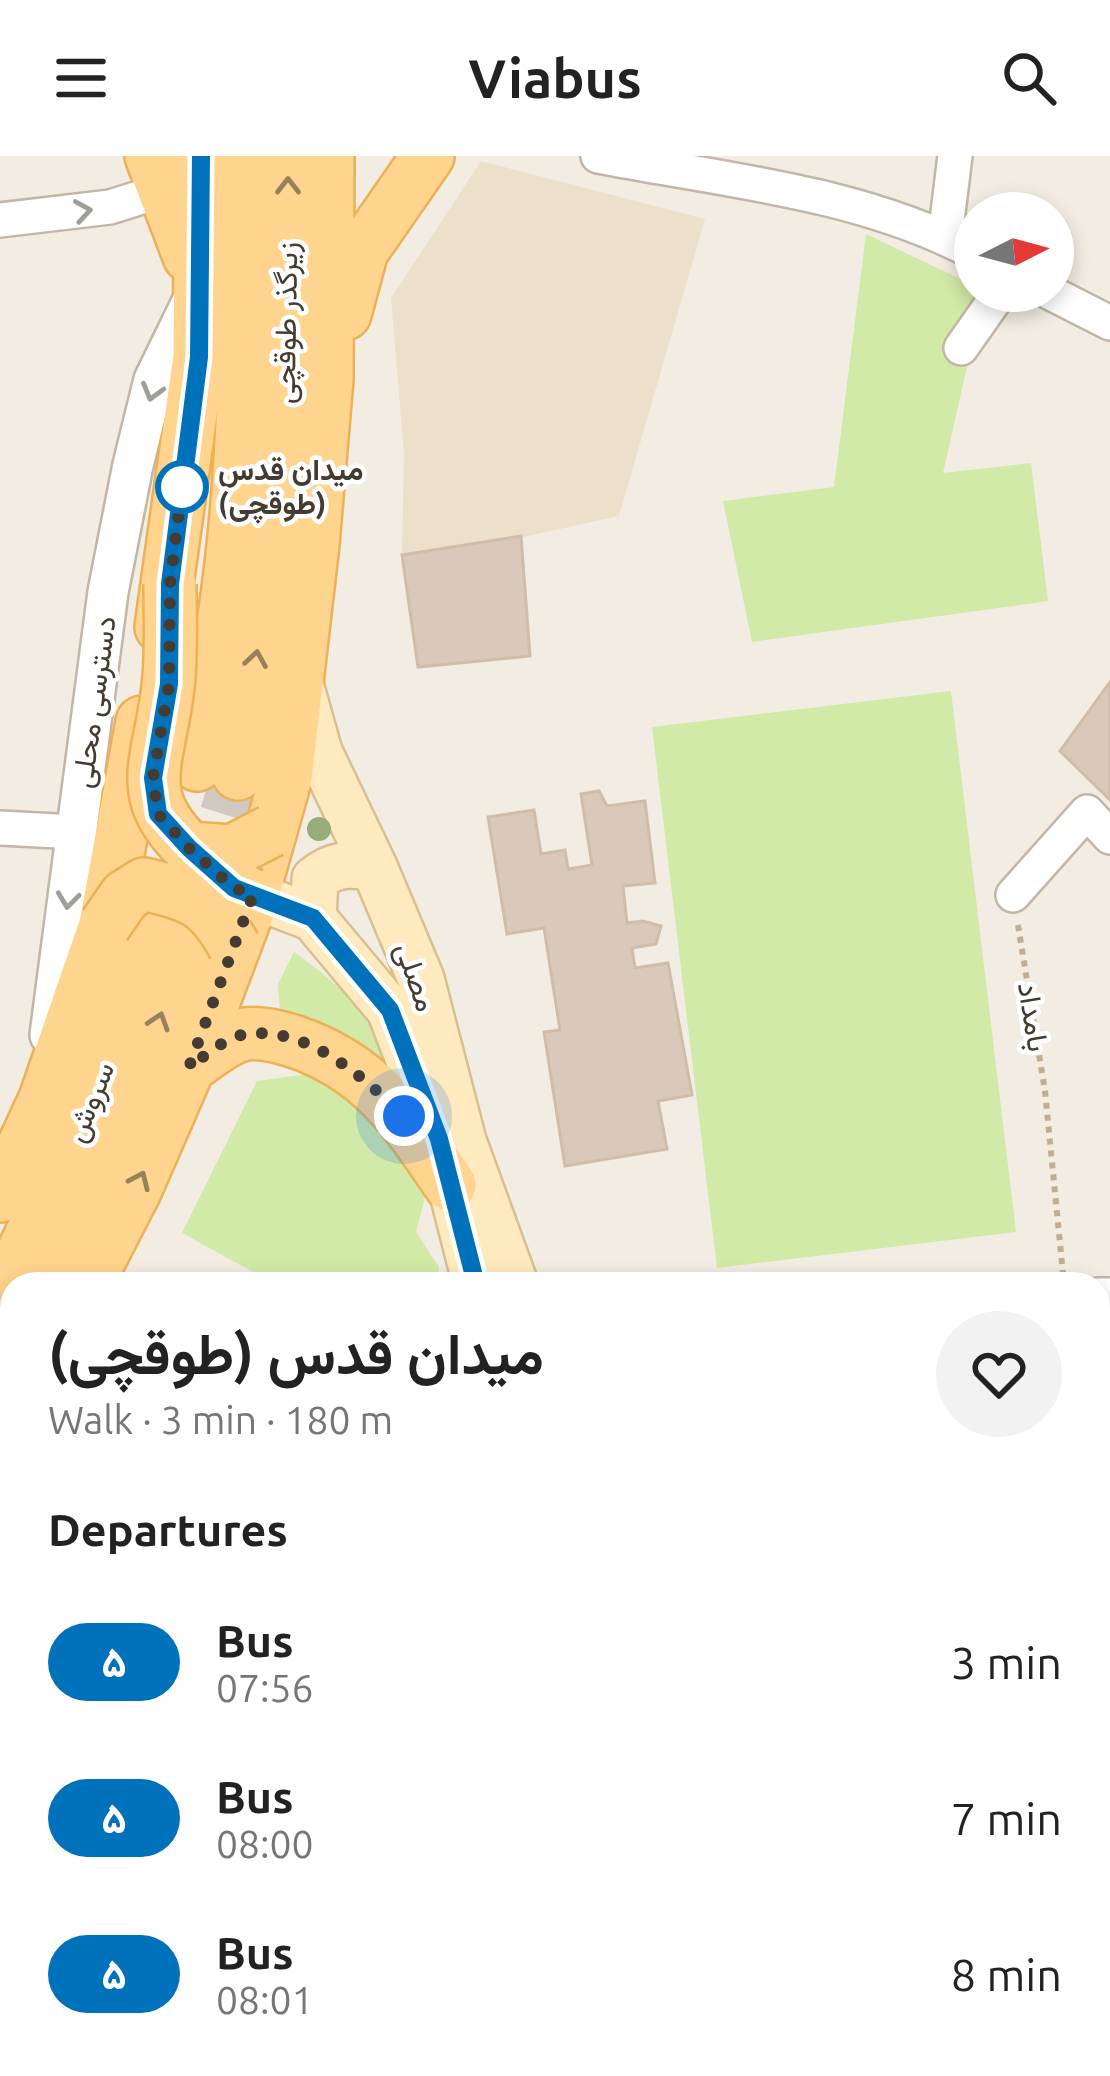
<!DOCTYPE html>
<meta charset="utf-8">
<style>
body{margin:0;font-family:Ubuntu,Vazirmatn,sans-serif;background:#f2f2f2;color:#222;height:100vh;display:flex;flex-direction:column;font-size:45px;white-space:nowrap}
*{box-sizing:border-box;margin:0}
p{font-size:39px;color:#767676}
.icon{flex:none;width:66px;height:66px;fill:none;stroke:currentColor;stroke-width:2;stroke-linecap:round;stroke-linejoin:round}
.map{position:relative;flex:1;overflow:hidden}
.details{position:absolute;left:0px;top:1116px;width:1110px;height:804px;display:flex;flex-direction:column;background:#fff;border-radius:36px 36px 0 0;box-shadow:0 6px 18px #0003}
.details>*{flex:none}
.badge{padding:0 24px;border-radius:39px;font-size:42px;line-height:78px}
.needle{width:78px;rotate:84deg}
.controls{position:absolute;left:954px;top:36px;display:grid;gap:24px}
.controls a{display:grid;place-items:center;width:120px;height:120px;border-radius:50%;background:#fff;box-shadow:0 6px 18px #0003;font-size:60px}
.you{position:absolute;width:60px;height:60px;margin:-30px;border:9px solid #fff;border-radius:50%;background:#1a73e8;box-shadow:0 0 0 18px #1a73e833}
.map>.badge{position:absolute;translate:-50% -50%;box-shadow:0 0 0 6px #fff}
h2{padding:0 48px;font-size:45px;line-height:108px}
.round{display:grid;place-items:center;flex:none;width:126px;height:126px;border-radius:63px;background:#f2f2f2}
.head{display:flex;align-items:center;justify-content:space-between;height:204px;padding:0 48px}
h1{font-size:57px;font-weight:700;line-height:90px}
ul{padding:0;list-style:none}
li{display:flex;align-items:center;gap:36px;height:156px;padding:0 48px}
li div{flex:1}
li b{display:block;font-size:45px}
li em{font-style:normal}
li .badge{min-width:132px;font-weight:700;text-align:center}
header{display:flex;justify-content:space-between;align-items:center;height:156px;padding:0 48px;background:#fff;font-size:54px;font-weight:700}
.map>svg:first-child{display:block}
</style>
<header><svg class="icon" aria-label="menu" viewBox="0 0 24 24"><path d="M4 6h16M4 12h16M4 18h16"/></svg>Viabus<svg class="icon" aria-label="search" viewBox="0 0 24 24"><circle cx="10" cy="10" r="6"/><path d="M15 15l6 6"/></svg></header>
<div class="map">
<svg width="1110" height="1920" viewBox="0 0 1110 1920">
<rect width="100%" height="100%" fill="#f2ece2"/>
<path fill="#f7e0ca" d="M1110,1150V1684L1098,1685V1151Z"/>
<path fill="#ede0ca" d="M481,5L705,63L619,360L514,383L402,399L404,297L391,142Z"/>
<path fill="#d2eaa7" d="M866,78L975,130V135H984L943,317L1031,307L1048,445L752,486L723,345L834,331Z
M951,535L1016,1076L717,1112L652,571Z
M294,796C349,835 367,858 397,918L281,866L278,828Z
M316,917L380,955L426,1037L416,1076L439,1111L438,1128H275L182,1077L257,925Z"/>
<path fill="#d8c9ba" stroke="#d0bda9" stroke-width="3" d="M521,380L530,500L418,511L402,399Z
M1110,526V644L1060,595Z
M599,635L607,650L645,645L655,727L623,730L627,767L643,765L661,770L656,788L632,792L635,812L668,807L692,939L658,945L667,993L565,1010L544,876L560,874L544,772L507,778L488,661L534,654L541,698L565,694L568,713L592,709L581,638Z
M204,1908H325L318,1920H205Z
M325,1908H354L370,1920H318Z
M354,1908H715L716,1920H371Z"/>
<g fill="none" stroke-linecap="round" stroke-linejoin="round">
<path stroke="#cfc9bf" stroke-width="51" stroke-dasharray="51 26" stroke-linecap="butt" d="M202,732L238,618"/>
<defs>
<path id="minor" d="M598,0C723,24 861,36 975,97
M0,64L110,51L164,34
M945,81L955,0
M1047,135L1110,167
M961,192L1001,135
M0,672L76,676
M1013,739L1087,656L1110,681
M0,1415L12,1391
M0,1680L12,1768
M1098,1855L1110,1854
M50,1908L53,1920
M906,1908L916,1920
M986,1920L1001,1908"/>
<path id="tertiary" d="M50,879L108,436L133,309L154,224L195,140
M1098,1142H1110"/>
<path id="secondary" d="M300,528L319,596L374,711L421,823L463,985L515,1128
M253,739L313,762L390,854L439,983L476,1128
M313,762L315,723C335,707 349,708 374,711
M722,1908L723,1920
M806,1908L809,1920"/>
<path id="primary" d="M151,0L189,100
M345,158L362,95L428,0
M161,471L199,201L201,0
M197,609C207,557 217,505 225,454C247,304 246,151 244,0
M238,618L283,298L288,0
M189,911C205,900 227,881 246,878C260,876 280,881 293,885C372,911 406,964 450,1029
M0,1040L45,943L105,769L142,566
M50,1128C111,1012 153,886 193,761
M87,1128L135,1035L189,911L249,752L286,621L313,388L327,223L328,0
M0,1140C68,1013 115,881 157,743
M0,1222L12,1199
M0,1279L12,1259"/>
</defs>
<use href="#minor" stroke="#c1b6a7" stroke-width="38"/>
<use href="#tertiary" stroke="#c1b6a7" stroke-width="44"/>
<use href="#secondary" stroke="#d9bf90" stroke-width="50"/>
<use href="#primary" stroke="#ecb157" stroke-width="56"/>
<path stroke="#c1ad94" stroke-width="6" stroke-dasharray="6 6" stroke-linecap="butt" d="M1018,769L1045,935L1064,1128"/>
<use href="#minor" stroke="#fff" stroke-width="33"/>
<use href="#tertiary" stroke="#fff" stroke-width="39"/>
<use href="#secondary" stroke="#ffe9bf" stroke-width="45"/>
<use href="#primary" stroke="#ffd48e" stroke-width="51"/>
<defs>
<path id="primary-bridge" d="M170,428C170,462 172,497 168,531C159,610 129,641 199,701C217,716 231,730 253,739
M189,692L232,695L271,675
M105,769L125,740L144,728C193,740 209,744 234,790"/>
</defs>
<use href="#primary-bridge" stroke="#ecb157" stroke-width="56" stroke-linecap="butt"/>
<use href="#primary-bridge" stroke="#ffd48e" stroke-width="51"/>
</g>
<circle fill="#96ad78" cx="319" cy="673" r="12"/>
<defs><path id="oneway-chevron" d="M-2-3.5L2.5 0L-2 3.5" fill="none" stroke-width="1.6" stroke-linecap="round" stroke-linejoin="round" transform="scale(3)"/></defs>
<g stroke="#98805b">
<use href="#oneway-chevron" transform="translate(288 30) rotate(-90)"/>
<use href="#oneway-chevron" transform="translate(256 503) rotate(-81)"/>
<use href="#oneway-chevron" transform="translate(159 865) rotate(-72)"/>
<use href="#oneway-chevron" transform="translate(140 1024) rotate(-66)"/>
</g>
<g stroke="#a29d98">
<use href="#oneway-chevron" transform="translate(83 55) rotate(-9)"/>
<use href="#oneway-chevron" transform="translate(152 236) rotate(106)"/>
<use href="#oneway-chevron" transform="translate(68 744) rotate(97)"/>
</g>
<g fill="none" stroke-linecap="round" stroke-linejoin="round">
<defs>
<path id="line" d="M201,0L199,201L170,428L169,528L153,622L158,658L189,692L234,732L313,762L390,854L439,983L476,1128"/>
</defs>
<use href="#line" stroke="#fff" stroke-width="27"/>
<use href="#line" stroke="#0072bc" stroke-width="18"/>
<path stroke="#443b32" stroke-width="12" stroke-dasharray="0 21.6" d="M182,331L184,314L170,428L169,528L153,622L158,658L189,692L234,732L253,739L189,911C205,900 227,880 247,878C308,870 364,922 404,960"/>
</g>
<circle fill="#fff" stroke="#0072bc" stroke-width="6" cx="182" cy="331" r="24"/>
<g text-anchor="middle" stroke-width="9" stroke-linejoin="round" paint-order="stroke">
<g font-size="30" fill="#443b32" stroke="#fff">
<text transform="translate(286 167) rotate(-89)" y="10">زیرگذر طوقچی</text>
<text transform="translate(94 546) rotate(-82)" y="10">دسترسی محلی</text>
<text transform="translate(416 821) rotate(71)" y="10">مصلی</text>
<text transform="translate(1033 861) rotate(81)" y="10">بامداد</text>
<text transform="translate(90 946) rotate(-68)" y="10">سروش</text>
</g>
<g font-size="30" font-weight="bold" fill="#443b32" stroke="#fff" text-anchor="start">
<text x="218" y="324">میدان قدس<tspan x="218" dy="34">(طوقچی)</tspan></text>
</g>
</g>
</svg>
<div class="controls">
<a><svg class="needle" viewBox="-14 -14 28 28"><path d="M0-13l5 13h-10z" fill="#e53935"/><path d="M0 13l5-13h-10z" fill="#767676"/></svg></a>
</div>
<div class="you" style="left:404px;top:960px"></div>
<section class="details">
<div class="head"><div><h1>میدان قدس (طوقچی)</h1><p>Walk · 3 min · 180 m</p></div><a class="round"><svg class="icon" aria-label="heart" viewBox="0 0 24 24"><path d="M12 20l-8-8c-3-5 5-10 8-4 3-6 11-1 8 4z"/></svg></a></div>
<h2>Departures</h2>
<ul>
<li><span class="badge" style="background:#0072bc;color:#fff">۵</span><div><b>Bus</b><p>07:56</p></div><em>3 min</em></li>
<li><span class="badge" style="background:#0072bc;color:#fff">۵</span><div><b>Bus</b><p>08:00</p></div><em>7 min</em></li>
<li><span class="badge" style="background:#0072bc;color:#fff">۵</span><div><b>Bus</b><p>08:01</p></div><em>8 min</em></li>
</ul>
</section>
</div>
